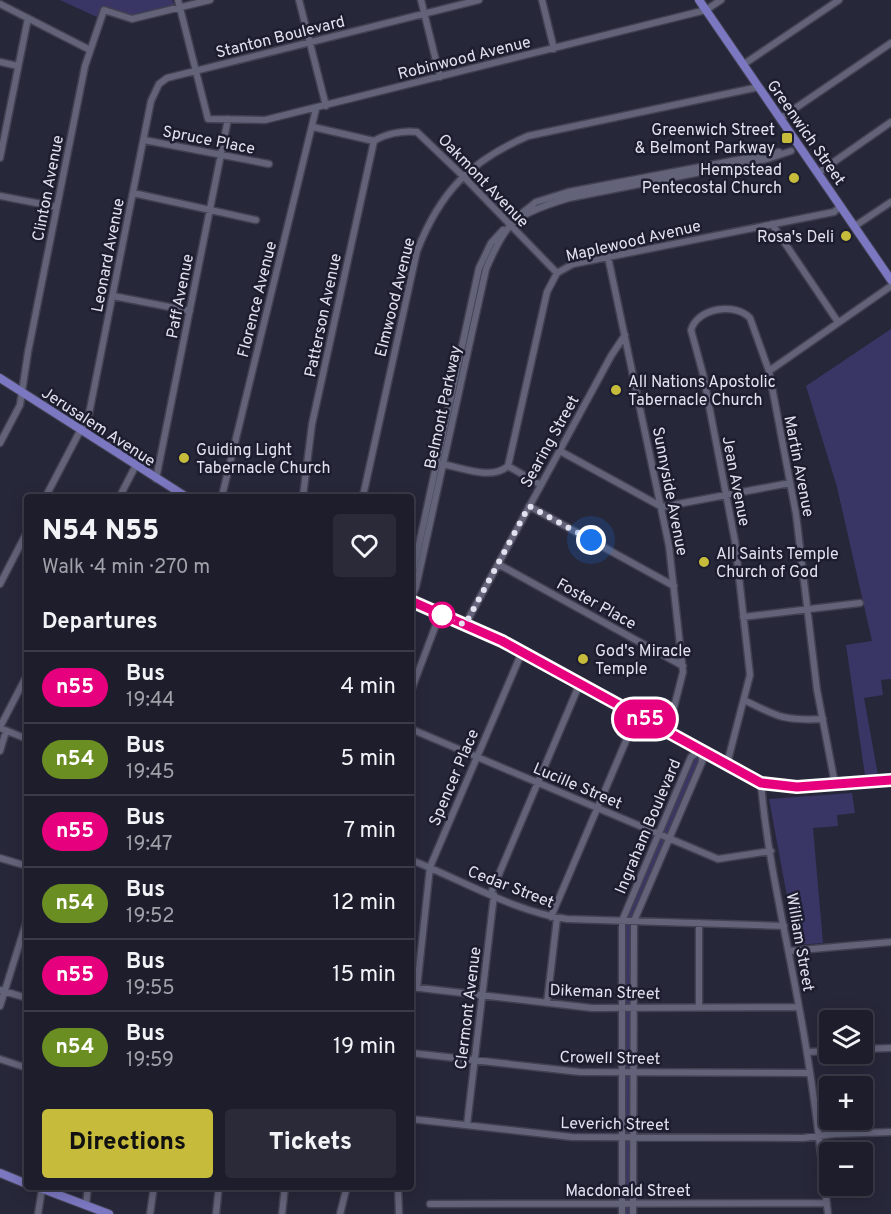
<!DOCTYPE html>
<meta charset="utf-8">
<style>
body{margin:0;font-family:Overpass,sans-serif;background:#2a2a38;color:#f1f3f6;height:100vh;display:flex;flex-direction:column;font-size:22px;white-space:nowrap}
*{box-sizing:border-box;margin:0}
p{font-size:20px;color:#a0a2a9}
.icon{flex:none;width:33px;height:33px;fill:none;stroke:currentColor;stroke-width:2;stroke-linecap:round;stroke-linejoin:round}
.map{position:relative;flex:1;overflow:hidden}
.drawer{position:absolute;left:24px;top:494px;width:390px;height:696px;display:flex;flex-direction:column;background:#1d1d2c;border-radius:6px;box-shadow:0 3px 15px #0003,0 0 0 2px #3b3b48}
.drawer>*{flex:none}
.badge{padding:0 12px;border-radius:20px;font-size:21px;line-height:39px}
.controls{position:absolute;left:819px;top:1010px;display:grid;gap:12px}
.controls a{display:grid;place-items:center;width:54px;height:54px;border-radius:6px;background:#1d1d2c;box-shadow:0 3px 15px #0003,0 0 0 2px #3b3b48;font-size:30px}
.you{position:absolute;width:30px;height:30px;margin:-15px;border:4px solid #fff;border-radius:50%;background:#1a73e8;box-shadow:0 0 0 9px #1a73e833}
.map>.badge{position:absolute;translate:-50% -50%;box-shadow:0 0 0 3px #fff}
h2{padding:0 18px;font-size:22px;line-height:54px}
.round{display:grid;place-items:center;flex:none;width:63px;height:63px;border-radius:6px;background:#2a2a38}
.overview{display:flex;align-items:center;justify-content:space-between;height:102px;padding:0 18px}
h1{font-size:28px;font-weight:800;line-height:45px}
.cta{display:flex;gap:12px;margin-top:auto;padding:12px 18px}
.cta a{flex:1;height:69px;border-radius:6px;background:#c7bb3c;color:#111;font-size:24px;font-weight:800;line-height:69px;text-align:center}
.cta a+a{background:#2a2a38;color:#f1f3f6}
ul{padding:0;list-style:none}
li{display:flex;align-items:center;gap:18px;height:72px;padding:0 18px;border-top:2px solid #3b3b48}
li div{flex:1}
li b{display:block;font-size:22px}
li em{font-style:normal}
li .badge{min-width:66px;font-weight:700;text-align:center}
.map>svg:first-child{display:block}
</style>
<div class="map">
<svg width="891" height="1214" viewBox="0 0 891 1214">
<rect width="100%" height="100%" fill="#27273a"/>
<path fill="#393665" d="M60,0H172L174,4L173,6L131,16L101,7L97,17Z
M891,329V679L881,680L883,695L864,698L879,781L866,782L846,645L872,641L837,487L806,386Z
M701,750L702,762L634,921L633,1214H622V921L691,757Z
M852,793L855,813L837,815L838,826L813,828L823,943L796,945L769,799Z"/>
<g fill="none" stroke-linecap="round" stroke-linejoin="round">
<defs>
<path id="minor" d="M178,0L208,119L265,120L706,10L721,0
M299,0L326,106
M421,0L440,77
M542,0L554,49
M0,4L90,50
M0,62L18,66
M744,64L839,0
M781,118L891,43
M313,127L374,141C385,134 404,130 417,132L463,176L557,273
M144,140L269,164
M0,158L28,18
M818,173L891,122
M133,193L256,220
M0,196L57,207
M517,217L536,202L568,192L779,152
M772,224L838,322
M855,226L891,202
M608,257L669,546L683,672L668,731
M113,296L190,311
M769,371L891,286
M0,443L20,405L28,352L85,66L104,10L132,19L210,0
M560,451L662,507L790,483
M441,464C461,467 491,481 508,466L547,292L557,273L573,264L834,212L841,206
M508,466L541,485
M156,479L228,119
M46,496L80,431L88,419L151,101L159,84L167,78L479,0
M120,496L136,465
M222,496L316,109
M303,496L312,424L374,141
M363,496L417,251C440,192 470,161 528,136L759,87
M529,506L674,586
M498,564L683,666
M411,581L479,268L491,243L503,230
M0,584L27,532
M411,599L416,587L486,269C492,255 499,239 509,227C520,213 552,203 569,198L767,159L791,151
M743,617L860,603
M465,625L611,356L625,335
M411,691L440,614
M744,700C778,717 784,721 823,719
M0,727L27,675
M0,728L27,739
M411,729L718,859L771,851
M0,751L6,731
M727,764L750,675L735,541L703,374L691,330C697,308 735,302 750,318L769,371L796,514L817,690L835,784
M761,783C767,857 786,934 799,1007C812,1075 820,1145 828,1214
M0,858L27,866
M411,860C460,879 515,912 567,919L784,926
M491,893L580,683
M551,917L637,715
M699,923V1007
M789,951L891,942
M411,987L592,1008L799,1007
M417,988L430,867L522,652
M0,990L27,998
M547,1003L557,918
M0,1006L27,920
M862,1049L891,1048
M807,1052L830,1051
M411,1053L580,1072L810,1073
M0,1059L27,1068
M411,1119L572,1137L803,1138L834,1134L891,1132
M467,1125L494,895
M398,1186L399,1214
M430,1204L827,1203
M86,1205L88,1186
M38,1214L42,1189
M150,1214L154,1186
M216,1214L219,1186
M282,1214L285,1186
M340,1214L347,1186
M622,1214V921L691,757L701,750
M633,1214L634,921L702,762L701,750"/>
<path id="major" d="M699,0L891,280
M0,378L185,496
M411,601L502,641L761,783L797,787L891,780
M0,1173L27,1184
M35,1186L109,1214"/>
</defs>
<use href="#minor" stroke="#424152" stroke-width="9"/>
<use href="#major" stroke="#424152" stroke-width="10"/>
<use href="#minor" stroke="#626279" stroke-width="6"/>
<use href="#major" stroke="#7b77c0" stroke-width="8"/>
</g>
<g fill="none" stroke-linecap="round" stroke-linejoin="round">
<defs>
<path id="line" d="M411,601L502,641L761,783L797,787L891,780"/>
</defs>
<use href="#line" stroke="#fff" stroke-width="14"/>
<use href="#line" stroke="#e6007e" stroke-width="9"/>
<path stroke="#e1e1ef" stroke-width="6" stroke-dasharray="0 10.8" d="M442,615L465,625L529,506L591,540"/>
</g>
<g fill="#c7bb3c" stroke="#1d1d30" stroke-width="2">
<rect x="781" y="132" width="12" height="12" rx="3"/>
<circle cx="794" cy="178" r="6"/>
<circle cx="846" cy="236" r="6"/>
<circle cx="616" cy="390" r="6"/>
<circle cx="184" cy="458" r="6"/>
<circle cx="704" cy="562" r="6"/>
<circle cx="583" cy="659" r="6"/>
</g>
<circle fill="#fff" stroke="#e6007e" stroke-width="3" cx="442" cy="615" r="12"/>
<g text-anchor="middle" stroke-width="5" stroke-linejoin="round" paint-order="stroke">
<g font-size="16" fill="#e1e1ef" stroke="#1d1d30">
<text transform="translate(280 36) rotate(-14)" y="6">Stanton Boulevard</text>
<text transform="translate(464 57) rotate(-14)" y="6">Robinwood Avenue</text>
<text transform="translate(807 132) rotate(55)" y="6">Greenwich Street</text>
<text transform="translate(209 139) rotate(11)" y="6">Spruce Place</text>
<text transform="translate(484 180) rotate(46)" y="6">Oakmont Avenue</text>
<text transform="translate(47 188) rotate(-79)" y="6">Clinton Avenue</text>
<text transform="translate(633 240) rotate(-13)" y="6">Maplewood Avenue</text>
<text transform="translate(107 255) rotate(-79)" y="6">Leonard Avenue</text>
<text transform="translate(179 296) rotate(-79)" y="6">Paff Avenue</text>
<text transform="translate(394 297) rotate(-76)" y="6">Elmwood Avenue</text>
<text transform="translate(256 299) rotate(-76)" y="6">Florence Avenue</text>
<text transform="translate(322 315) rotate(-78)" y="6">Patterson Avenue</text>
<text transform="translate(442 407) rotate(-78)" y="6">Belmont Parkway</text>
<text transform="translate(99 426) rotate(33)" y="6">Jerusalem Avenue</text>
<text transform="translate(549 441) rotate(-61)" y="6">Searing Street</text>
<text transform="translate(800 466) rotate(79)" y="6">Martin Avenue</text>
<text transform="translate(737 481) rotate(79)" y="6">Jean Avenue</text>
<text transform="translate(671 491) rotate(79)" y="6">Sunnyside Avenue</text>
<text transform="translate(597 603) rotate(29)" y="6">Foster Place</text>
<text transform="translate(453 777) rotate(-67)" y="6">Spencer Place</text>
<text transform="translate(578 785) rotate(23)" y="6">Lucille Street</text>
<text transform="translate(647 826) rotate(-67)" y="6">Ingraham Boulevard</text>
<text transform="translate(511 886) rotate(21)" y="6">Cedar Street</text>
<text transform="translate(801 942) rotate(80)" y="6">William Street</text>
<text transform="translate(605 991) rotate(2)" y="6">Dikeman Street</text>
<text transform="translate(467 1008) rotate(-83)" y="6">Clermont Avenue</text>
<text transform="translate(610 1057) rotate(1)" y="6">Crowell Street</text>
<text transform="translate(615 1123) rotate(1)" y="6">Leverich Street</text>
<text x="628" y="1196">Macdonald Street</text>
</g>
<g font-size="16" fill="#e1e1ef" stroke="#1d1d30" text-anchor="start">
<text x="775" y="135" text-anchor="end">Greenwich Street<tspan x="775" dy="18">&amp; Belmont Parkway</tspan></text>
<text x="782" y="175" text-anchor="end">Hempstead<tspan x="782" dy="18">Pentecostal Church</tspan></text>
<text x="834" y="242" text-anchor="end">Rosa's Deli</text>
<text x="628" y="387">All Nations Apostolic<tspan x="628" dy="18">Tabernacle Church</tspan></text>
<text x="196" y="455">Guiding Light<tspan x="196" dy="18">Tabernacle Church</tspan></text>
<text x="716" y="559">All Saints Temple<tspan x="716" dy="18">Church of God</tspan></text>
<text x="595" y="656">God's Miracle<tspan x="595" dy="18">Temple</tspan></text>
</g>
</g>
</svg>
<div class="controls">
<a><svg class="icon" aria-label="layers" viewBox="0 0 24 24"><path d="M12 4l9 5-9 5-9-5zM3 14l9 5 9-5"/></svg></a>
<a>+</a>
<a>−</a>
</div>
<div class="you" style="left:591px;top:540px"></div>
<b class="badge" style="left:645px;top:719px;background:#e6007e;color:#fff">n55</b>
<section class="drawer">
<div class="overview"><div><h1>N54 N55</h1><p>Walk · 4 min · 270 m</p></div><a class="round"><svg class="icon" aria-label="heart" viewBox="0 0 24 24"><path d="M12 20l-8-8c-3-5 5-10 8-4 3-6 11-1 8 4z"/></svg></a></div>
<h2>Departures</h2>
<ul>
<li><span class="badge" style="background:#e6007e;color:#fff">n55</span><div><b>Bus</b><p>19:44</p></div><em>4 min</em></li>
<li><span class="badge" style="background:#6b8e23;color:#fff">n54</span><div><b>Bus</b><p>19:45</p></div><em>5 min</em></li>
<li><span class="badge" style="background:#e6007e;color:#fff">n55</span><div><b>Bus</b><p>19:47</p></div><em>7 min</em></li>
<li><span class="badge" style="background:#6b8e23;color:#fff">n54</span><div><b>Bus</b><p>19:52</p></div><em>12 min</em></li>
<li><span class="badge" style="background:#e6007e;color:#fff">n55</span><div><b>Bus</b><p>19:55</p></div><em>15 min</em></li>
<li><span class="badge" style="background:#6b8e23;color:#fff">n54</span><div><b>Bus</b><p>19:59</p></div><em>19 min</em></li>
</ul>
<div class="cta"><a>Directions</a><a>Tickets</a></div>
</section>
</div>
